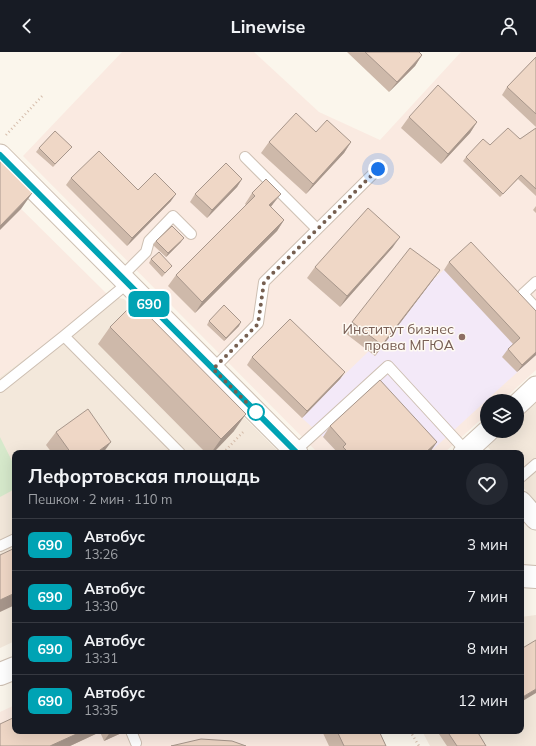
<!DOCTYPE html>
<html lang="ru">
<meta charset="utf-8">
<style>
body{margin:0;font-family:Mulish,sans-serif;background:#242831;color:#f1f3f6;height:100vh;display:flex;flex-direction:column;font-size:15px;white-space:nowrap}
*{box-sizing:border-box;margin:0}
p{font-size:13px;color:#9ea1a6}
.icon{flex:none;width:22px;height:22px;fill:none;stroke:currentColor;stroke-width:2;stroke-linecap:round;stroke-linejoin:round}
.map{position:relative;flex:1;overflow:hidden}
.sheet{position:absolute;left:12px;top:398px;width:512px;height:284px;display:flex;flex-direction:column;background:#171b24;border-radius:8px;box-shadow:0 4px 16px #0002}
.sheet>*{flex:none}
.badge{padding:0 8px;border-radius:6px;font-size:14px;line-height:26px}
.fabs{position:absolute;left:480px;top:342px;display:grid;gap:8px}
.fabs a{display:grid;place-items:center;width:44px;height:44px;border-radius:50%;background:#171b24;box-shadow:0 4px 16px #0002;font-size:20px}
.you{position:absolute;width:20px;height:20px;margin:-10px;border:3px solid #fff;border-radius:50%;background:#1a73e8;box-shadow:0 0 0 6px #1a73e833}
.map>.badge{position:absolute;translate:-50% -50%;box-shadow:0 0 0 2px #fff}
.round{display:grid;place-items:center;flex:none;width:42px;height:42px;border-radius:21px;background:#242831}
.head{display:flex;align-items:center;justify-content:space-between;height:68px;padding:0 16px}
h1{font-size:19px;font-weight:700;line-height:30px}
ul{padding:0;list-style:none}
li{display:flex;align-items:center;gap:12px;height:52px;padding:0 16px;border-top:1px solid #363941}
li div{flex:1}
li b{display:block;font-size:15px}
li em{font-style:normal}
li .badge{min-width:44px;font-weight:700;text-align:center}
header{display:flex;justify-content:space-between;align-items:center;height:52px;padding:0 16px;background:#171b24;font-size:18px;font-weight:700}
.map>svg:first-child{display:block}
</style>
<header><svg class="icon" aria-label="back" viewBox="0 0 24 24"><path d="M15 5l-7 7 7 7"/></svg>Linewise<svg class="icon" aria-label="person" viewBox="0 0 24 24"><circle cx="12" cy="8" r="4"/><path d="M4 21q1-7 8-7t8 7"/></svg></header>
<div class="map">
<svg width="536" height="694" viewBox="0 0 536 694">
<rect width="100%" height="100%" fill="#fbf6ec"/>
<path fill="#f3e8db" d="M109,244L124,247L280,401H15V589L0,596V325Z
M536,350V451L521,433V401H493L488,395L505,379H517V368Z
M536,563V694H430L422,679H521V565Z"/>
<path fill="#faeae1" d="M122,0H254L319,60L380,88L461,0H536V318L502,349H487V362L444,401H318L23,104Z
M0,136L109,244L0,325Z
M15,653V679H364L371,694H0V660Z"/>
<path fill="#f3e9f8" d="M466,197L536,303L429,401H338L323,385L302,366L340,327L369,299L375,304L432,229Z"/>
<path fill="#d6e9cb" d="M0,385L15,415V437L0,445Z"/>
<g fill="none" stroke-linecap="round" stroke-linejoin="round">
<defs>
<path id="service" d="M245,105L317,177
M121,225L146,200L149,189L173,164L191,182
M536,230L523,242L536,256
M64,284L180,401
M213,317L258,271L264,230L378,117
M0,335L64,284L128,231
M295,399L388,314L466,399
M521,425L536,412
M0,494L15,487
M131,679L136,691"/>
<path id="minor" d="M0,103L297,401
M517,353L536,335
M464,401L488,379
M521,450L536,467"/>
<path id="tertiary" d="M521,524L536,525
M0,622L15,616"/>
</defs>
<use href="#service" stroke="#cdbfb2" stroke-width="12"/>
<use href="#minor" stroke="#cdbfb2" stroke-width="23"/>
<use href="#tertiary" stroke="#cdbfb2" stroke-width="24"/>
<path stroke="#d4bba9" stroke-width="2.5" stroke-dasharray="1 3" stroke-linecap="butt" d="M6,83L44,42
M223,401L245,378
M410,679L419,694"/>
<use href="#service" stroke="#fff" stroke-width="10"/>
<use href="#minor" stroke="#fff" stroke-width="21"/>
<use href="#tertiary" stroke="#fff" stroke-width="22"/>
</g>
<path fill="#ceb9aa" d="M347,0H419L422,3L415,14L389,40Z
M536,5V75L502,43L507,35Z
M409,65L477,70L470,81L441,112L401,76Z
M536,76V144L518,127L500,145L463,109L466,105L520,87Z
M316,80L351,90L344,101L306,142L261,101L269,90Z
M72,95L69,98L53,115L36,100L39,96Z
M71,126L138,138L171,149L127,194L66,133Z
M242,127L237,135L207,166L190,150L195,142Z
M252,141L273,152L271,155L284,168L277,179L195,261L168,234L176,223L246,153L245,152Z
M536,154V161L533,158Z
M156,189L181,190L166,205L153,193Z
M393,195L340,255L307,226L315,215Z
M151,207L169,217L162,225L149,211Z
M449,210L536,259V303L517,320L502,305L508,297L513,292L444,218Z
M440,218L432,229L375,304L345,281L352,270Z
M209,269L239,274L224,289L207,273Z
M110,275L234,379L213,401H206L98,292Z
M252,305L345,320L340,327L302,366L247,313Z
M330,374L437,390L429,401H338L323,385Z
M56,380L103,401H52L46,393Z
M15,679H126L104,689L100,680L70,694H0Z
M322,679H379L386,694H329Z
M437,679H477L486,694H447Z"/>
<path fill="#a7968b" d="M422,3L415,14L389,40L397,30Z
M477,70L470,81L441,112L448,102Z
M351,90L344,101L306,142L313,132Z
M242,127L237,135L207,166L212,158Z
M33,140L21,157L0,178V174Z
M176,142L171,149L127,194L132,186Z
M281,142L273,152L262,164L269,153Z
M284,168L277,179L195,261L202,250Z
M400,185L393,195L340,255L347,244Z
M184,186L181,190L166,205L168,201Z
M440,218L432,229L375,304L382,293Z
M241,270L239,274L224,289L226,286Z
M536,300V303L517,320L522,313Z
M345,320L340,327L302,366L307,359Z
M246,362L234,379L213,401H211L221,387Z
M111,390L103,401H96Z
M437,390L430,400L429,401H425Z
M15,541V553L0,560V548Z
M536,637V641L521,650V646Z
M83,679H100V680L70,694H50Z
M111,679H126L104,689Z"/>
<path fill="#efd7c6" stroke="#a7968b" d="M365,0H419L422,3L397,30Z
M536,5V62L507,35Z
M438,33L477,70L448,102L409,65Z
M296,61L316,80L327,68L351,90L313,132L269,90Z
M508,76L520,87L536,76V137L521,123L503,142L466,105L483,87L490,93Z
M55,79L72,95L55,112L39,96Z
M99,99L138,138L155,121L176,142L132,186L71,126Z
M0,107L33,140L0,174Z
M226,111L242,127L212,158L195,142Z
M266,127L281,142L269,153L284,168L202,250L176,223L255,144L252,141Z
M368,156L400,185L347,244L315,215Z
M172,174L184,186L168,201L156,189Z
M471,190L536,259V300L522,313L508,297L520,286L449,210Z
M410,196L440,218L382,293L352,270Z
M159,200L172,214L165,221L151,207Z
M135,250L246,362L221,387L110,275Z
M224,253L241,270L226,286L209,269Z
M290,267L345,320L307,359L252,305Z
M380,328L437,390L425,401H349L343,395L346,392L330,374Z
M88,357L111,390L96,401H71L56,380Z
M15,496V541L0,548V503Z
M536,588V637L521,646V597Z
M15,665V679H83L50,694H0V672Z
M337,679H379L386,694H344Z
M447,679H477L486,694H457Z
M201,687L232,689L246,694H171Z"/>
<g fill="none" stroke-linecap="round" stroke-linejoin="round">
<defs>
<path id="line" d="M0,103L297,401"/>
</defs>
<use href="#line" stroke="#fff" stroke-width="9"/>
<use href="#line" stroke="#00a3b4" stroke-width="6"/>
<path stroke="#765f50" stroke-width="4" stroke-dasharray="0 7.2" d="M256,360L213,317L258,272L264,230L378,117"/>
</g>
<circle fill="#8d6e63" stroke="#fefaf3" stroke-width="1.5" cx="462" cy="285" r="4"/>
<circle fill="#fff" stroke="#00a3b4" stroke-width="2" cx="256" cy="360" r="8"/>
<g text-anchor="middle" stroke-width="3" stroke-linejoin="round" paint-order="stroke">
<g font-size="14" fill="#785e54" stroke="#fefaf3" text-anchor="end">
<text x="454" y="282">Институт бизнес<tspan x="454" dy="16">права МГЮА</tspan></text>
</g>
</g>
</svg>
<div class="fabs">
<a><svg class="icon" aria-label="layers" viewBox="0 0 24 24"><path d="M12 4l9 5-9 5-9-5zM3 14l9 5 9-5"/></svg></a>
</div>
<div class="you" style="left:378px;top:117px"></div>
<b class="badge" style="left:149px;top:252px;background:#00a3b4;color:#fff">690</b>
<section class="sheet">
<div class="head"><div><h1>Лефортовская площадь</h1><p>Пешком · 2 мин · 110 m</p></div><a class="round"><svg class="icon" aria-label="heart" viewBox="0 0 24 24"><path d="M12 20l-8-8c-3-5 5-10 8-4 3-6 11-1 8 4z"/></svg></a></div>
<ul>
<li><span class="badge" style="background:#00a3b4;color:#fff">690</span><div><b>Автобус</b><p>13:26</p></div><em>3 мин</em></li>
<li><span class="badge" style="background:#00a3b4;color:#fff">690</span><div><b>Автобус</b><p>13:30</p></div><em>7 мин</em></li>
<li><span class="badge" style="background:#00a3b4;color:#fff">690</span><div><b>Автобус</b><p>13:31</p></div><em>8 мин</em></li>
<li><span class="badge" style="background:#00a3b4;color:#fff">690</span><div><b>Автобус</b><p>13:35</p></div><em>12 мин</em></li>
</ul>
</section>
</div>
